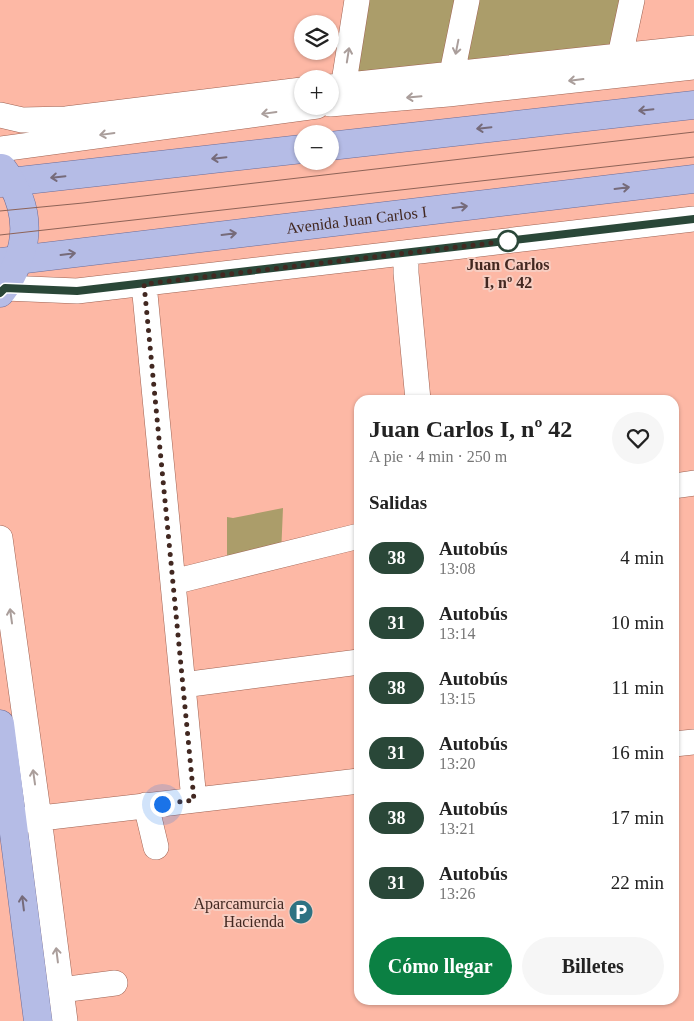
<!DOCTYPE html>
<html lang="es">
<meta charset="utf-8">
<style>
body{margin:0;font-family:Georgia,serif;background:#f6f6f6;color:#222;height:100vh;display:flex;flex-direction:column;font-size:19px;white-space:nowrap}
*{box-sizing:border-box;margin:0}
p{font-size:16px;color:#767676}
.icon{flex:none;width:28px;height:28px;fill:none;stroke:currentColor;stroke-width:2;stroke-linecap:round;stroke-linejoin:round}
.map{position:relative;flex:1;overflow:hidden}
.sheet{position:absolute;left:354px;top:395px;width:325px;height:610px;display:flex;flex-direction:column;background:#fff;border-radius:15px;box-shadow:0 1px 4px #0004}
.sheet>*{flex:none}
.badge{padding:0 10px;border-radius:16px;font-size:18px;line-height:32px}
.tools{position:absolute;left:294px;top:15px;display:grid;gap:10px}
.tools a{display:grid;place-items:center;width:45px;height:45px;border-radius:50%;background:#fff;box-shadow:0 1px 4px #0004;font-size:25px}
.you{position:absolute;width:25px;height:25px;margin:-12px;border:4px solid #fff;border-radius:50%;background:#1a73e8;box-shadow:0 0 0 8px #1a73e833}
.map>.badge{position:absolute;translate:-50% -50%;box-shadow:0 0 0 2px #fff}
h2{padding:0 15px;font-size:19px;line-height:45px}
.round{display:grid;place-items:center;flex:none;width:52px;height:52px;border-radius:26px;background:#f6f6f6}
.head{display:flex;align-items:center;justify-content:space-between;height:85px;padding:0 15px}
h1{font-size:24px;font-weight:800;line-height:38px}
.action{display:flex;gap:10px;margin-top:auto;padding:10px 15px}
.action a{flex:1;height:58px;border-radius:30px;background:#0b8043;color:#fff;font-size:20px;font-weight:800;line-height:58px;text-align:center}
.action a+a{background:#f6f6f6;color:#222}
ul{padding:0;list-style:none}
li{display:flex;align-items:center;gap:15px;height:65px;padding:0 15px}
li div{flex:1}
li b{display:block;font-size:19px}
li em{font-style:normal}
li .badge{min-width:55px;font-weight:700;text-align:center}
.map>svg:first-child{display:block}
</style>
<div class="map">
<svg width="694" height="1021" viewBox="0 0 694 1021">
<rect width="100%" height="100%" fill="#fdb8a5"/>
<path fill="#ab9d6a" d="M357,0H632L616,75L341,103Z
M283,508L281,555L227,558V517L233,518Z"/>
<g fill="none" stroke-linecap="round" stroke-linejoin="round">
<defs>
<path id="minor" d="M617,70L632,0
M330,87L694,48
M449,88L467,0
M341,101L357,0
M330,104L448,94L694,67
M0,115L22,120L66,119L302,90
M0,149L317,106
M406,253V273L418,400
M144,284L194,800
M5,288L77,291L694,219
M674,486L694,483
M0,538L39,818L65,1021
M173,582L359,536
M183,685L359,662
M674,744L694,742
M146,805L156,847
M24,820L359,781
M61,990L115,983"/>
<g id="major">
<path d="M330,146L694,105"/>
<path d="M0,183L302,149"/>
<path id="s1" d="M0,262L694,179"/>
<path d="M0,293C7,286 10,278 14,270C32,234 26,200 2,168"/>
<path d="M0,724L38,1021"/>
</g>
</defs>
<use href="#minor" stroke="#9f6252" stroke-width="26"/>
<use href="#major" stroke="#6d6c97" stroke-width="29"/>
<use href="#minor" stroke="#fff" stroke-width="25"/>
<use href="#major" stroke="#b5bce6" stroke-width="28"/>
<path stroke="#8e6357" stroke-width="1" d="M0,211L83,203L694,132
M0,235L694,157"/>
</g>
<defs><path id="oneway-shaft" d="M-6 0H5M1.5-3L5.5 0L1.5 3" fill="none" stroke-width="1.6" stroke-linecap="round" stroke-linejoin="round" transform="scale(1.25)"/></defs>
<g stroke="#aa9e9b">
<use href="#oneway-shaft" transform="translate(457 47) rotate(101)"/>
<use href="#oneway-shaft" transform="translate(348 55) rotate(-81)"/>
<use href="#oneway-shaft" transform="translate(576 80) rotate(173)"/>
<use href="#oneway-shaft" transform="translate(414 97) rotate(175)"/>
<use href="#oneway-shaft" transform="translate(269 113) rotate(172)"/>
<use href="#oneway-shaft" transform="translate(107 134) rotate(172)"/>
<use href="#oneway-shaft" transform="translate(11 616) rotate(-98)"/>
<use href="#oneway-shaft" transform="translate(34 777) rotate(-98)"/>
<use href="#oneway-shaft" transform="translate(57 955) rotate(-97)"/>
</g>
<g stroke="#766b7a">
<use href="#oneway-shaft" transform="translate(646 110) rotate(174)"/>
<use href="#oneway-shaft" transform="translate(484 128) rotate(174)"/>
<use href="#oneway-shaft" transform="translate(219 158) rotate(174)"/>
<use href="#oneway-shaft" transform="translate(58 177) rotate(174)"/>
<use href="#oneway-shaft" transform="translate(622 188) rotate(-7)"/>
<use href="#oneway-shaft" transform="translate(460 207) rotate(-7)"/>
<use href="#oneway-shaft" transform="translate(229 234) rotate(-7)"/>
<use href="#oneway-shaft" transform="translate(68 254) rotate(-7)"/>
<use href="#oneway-shaft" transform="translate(23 903) rotate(-97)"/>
</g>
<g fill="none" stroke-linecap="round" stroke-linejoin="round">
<defs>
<path id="line" d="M0,293L5,288L77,291L694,219"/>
</defs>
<use href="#line" stroke="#fff" stroke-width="11"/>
<use href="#line" stroke="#2a4738" stroke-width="8"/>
<path stroke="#422821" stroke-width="5" stroke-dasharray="0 9" d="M162,804L194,800L144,284L517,240L508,241"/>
</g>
<defs>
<symbol id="parking-disc" viewBox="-11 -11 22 22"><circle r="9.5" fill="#2e7282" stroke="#f7cdc1"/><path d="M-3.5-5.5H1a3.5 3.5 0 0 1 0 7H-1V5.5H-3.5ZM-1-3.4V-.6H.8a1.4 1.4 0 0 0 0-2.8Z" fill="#fff"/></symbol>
</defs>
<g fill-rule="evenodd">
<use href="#parking-disc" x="287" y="898" width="28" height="28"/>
</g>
<circle fill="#fff" stroke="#2a4738" stroke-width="2.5" cx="508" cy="241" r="10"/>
<g text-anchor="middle" stroke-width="4" stroke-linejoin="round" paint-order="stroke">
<g font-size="16" fill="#422821" stroke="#f7cdc1">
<text dy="6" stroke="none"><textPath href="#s1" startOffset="359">Avenida Juan Carlos I</textPath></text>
</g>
<g font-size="16" font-weight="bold" fill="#422821" stroke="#f7cdc1">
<text x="508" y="270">Juan Carlos<tspan x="508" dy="18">I, nº 42</tspan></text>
</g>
<g font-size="16" fill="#422821" stroke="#f7cdc1" text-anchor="end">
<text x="284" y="909">Aparcamurcia<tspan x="284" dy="18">Hacienda</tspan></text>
</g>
</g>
</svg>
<div class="tools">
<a><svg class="icon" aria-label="layers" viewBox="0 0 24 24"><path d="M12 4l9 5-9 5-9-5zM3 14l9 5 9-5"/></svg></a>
<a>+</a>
<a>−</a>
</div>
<div class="you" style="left:162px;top:804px"></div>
<section class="sheet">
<div class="head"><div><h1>Juan Carlos I, nº 42</h1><p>A pie · 4 min · 250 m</p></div><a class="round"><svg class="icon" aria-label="heart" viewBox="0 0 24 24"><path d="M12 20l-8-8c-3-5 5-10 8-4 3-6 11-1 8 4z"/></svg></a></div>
<h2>Salidas</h2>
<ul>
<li><span class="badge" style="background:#2a4738;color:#fff">38</span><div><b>Autobús</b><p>13:08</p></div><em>4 min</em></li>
<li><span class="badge" style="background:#294738;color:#fff">31</span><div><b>Autobús</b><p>13:14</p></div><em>10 min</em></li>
<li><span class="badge" style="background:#2a4738;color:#fff">38</span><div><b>Autobús</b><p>13:15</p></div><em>11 min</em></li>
<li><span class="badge" style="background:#294738;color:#fff">31</span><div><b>Autobús</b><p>13:20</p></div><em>16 min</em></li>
<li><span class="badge" style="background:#2a4738;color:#fff">38</span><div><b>Autobús</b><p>13:21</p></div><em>17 min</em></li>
<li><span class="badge" style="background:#294738;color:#fff">31</span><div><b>Autobús</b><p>13:26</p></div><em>22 min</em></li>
</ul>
<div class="action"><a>Cómo llegar</a><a>Billetes</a></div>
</section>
</div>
